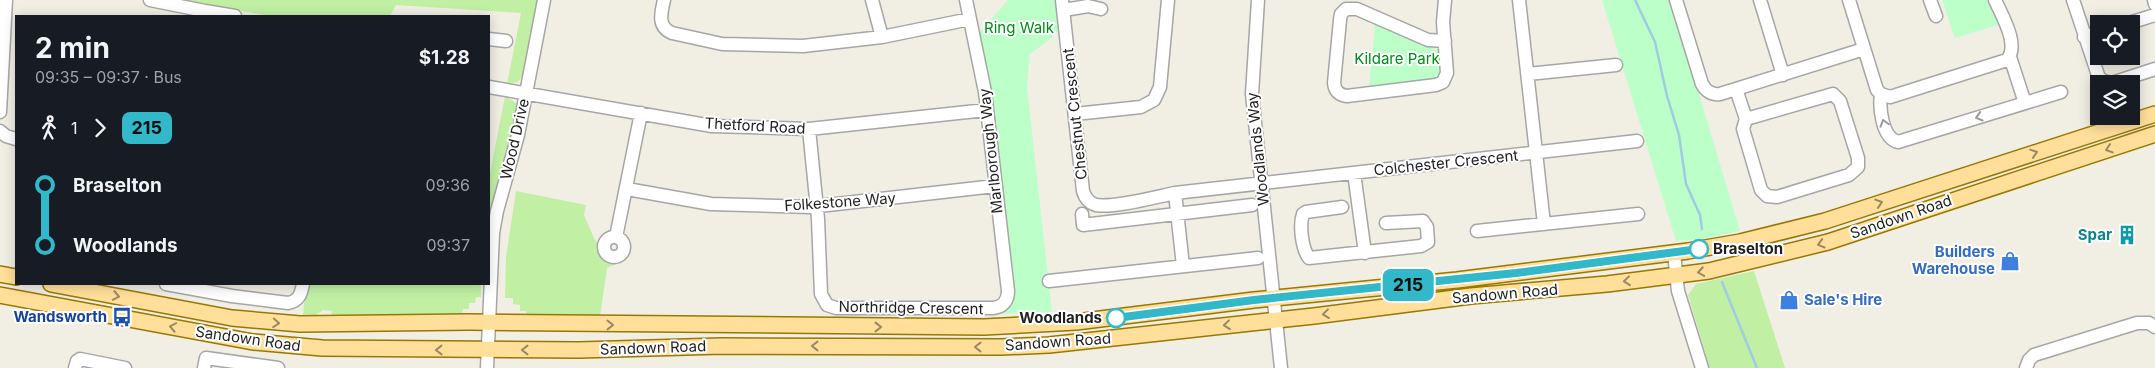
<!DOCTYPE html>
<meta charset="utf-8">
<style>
body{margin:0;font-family:Inter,sans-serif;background:#242831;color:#f1f3f6;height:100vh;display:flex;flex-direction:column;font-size:19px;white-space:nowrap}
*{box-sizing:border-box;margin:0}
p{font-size:16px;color:#9ea1a6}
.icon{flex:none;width:28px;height:28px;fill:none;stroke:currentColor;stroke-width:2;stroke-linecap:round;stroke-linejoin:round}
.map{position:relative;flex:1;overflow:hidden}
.side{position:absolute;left:15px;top:15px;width:475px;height:270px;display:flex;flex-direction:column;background:#171b24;border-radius:0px;box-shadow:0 2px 12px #0003}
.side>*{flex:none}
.badge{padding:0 10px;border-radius:8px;font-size:18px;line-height:32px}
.tools{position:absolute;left:2090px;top:15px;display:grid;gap:10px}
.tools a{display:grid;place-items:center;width:50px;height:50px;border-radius:0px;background:#171b24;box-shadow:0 2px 12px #0003;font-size:25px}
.map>.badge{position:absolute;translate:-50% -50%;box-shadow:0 0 0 2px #fff}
.legs{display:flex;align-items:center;gap:8px;height:55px;padding:0 20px;font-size:16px}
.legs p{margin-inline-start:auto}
.headline{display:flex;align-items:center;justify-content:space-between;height:85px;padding:0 20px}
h1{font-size:28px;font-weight:700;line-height:38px}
ul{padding:0 20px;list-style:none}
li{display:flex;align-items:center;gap:18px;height:60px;font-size:19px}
li i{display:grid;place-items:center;width:8px;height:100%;margin:0 6px;background:currentColor}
li i::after{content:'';width:12px;height:12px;margin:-6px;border:4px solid;border-radius:50%;background:#171b24}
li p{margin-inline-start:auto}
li:first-child i{background:linear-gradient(#0000 50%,currentColor 0)}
li:last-child i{background:linear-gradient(currentColor 50%,#0000 0)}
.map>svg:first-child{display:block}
</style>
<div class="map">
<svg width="2155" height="368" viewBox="0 0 2155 368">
<rect width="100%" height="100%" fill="#f1eee4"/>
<path fill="#c1f0a4" d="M184,0H538L525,74H523L518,82L507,84L521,13L396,5L390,16H270Z
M505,96L517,104L518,108L511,143L489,227V179Z
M516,191L586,205L584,215L594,238L607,257L619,259L620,262L607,268L600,316H527L526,311H520V305L513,304V298H505L506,257Z
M1754,271L1785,368H1710L1688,295L1696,284Z
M306,284H481V297H476L475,303H469V309H463L462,314L331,315L332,311L323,310L315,316L303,315Z"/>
<path fill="#bcffc9" d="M1008,0H1058L1061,28L1049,40L1030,54L1027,87L1052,312L1001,314L1000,311L1004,310L978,34Z
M1602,0H1671L1740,231L1702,239L1676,241Z
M1942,0H1989L2001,24L1955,38Z
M1377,23L1438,51L1442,70L1439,77L1369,88L1375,25Z"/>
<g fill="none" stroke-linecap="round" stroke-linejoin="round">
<path stroke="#a0cce3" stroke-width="2.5" d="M1635,0L1655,42L1667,96L1679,135L1686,184L1700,215L1702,229
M1722,282L1757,368"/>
<defs>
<path id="minor" d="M150,0L205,11
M664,0C661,13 657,27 672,33L722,44L803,46L882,37L970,19
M872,0L882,37
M1062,0L1083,191C1085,198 1089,203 1096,205C1115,208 1155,197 1175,193L1637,141
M1258,0L1252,94L1281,368
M1519,0L1544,224
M1676,0L1702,84C1706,91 1711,95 1720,94L1864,49
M1760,0L1783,75
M1849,0L1877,90L1881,94L1890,97L2007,60C2020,45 2002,16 1995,0
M1930,0L1936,16
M2073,0L2099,78L2106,82L2112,83L2155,69
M2154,0L2155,4
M1064,10L1088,6L1101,9
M204,16L205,11L235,16
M2126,24L2155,15
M2084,37L2099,32
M489,39L506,41
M1445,41L1428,40L1357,9H1346L1341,14L1340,20L1334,83C1335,91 1339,95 1347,96L1436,85L1443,82L1447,73L1443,22L1445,0
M2010,57L2025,103
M1528,74L1616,65
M489,87L712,126L809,129L986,110
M1736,89L1746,119L1743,129L1761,190L1767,196L1777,197L1849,175L1858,167V158L1840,101L1833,94L1746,119
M1881,94C1879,108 1882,138 1898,142L2061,92
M0,112L6,0
M1075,114L1141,107L1154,100L1160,87L1168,0
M809,129L818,219L821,294L827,305L836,308H993C1003,307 1008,301 1008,291L985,92L966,0
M0,131L6,136L16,139
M1354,173L1365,253
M627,189L711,204L810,207L995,186
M1175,193L1183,266
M1342,207L1306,212L1303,214C1299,225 1302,249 1309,258L1421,246L1428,242L1427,227L1423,221L1386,223
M1082,214L1083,225L1252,205
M1477,231L1638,214
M616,237L641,113
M604 247a10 10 0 1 1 20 0a10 10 0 1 1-20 0Z
M1674,253L1678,291L1702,368
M1049,281L1258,258
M166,284L232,296L288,303C299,301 301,294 303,284
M75,368L77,361L80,359L125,368
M204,368L206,358L278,368
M487,368L493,233L497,211L518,135L544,0
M2026,368L2029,360L2034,355L2137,323H2149L2155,327"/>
<path id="major" d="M0,274L16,277
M51,284L232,318L300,324L469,322L984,327L1076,322L1254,300L1457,280L1688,251L1740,242L1825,221L2155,114
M0,295L253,342L322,348L579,350L722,346L1001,347L1049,345L1314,316L1471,296L1607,284L1709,271L1828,242L2155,134"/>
</defs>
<use href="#minor" stroke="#a6a6a6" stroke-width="15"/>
<use href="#major" stroke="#997800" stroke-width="18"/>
<use href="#minor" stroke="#fff" stroke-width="12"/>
<use href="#major" stroke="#ffdf9a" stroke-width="15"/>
</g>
<defs><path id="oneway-chevron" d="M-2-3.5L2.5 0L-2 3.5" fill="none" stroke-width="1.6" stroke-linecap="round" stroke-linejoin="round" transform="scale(1.25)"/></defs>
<g stroke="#9a9a9a">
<use href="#oneway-chevron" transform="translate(1979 117) rotate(163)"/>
<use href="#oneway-chevron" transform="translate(1884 123) rotate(-106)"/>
</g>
<g stroke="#9a8963">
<use href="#oneway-chevron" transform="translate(2109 149) rotate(162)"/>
<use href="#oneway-chevron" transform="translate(2034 153) rotate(-18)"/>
<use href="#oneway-chevron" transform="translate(1879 203) rotate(-18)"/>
<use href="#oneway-chevron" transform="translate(1821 244) rotate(164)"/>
<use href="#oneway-chevron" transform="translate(1701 272) rotate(171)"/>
<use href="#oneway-chevron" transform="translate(1627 281) rotate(174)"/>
<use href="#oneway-chevron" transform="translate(116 296) rotate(11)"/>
<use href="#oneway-chevron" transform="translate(1326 314) rotate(173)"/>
<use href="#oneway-chevron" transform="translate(276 323) rotate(4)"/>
<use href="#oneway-chevron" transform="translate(610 325)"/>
<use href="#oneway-chevron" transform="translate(1227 325) rotate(174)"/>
<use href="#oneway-chevron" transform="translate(173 327) rotate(-169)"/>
<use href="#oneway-chevron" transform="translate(878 327)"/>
<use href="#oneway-chevron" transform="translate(815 346) rotate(-180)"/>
<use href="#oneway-chevron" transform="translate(978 347) rotate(180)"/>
<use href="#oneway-chevron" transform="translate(439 350) rotate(-180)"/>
<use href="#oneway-chevron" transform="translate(525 350) rotate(-180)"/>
</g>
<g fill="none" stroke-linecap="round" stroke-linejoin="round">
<defs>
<path id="line-1" d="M1116,318L1254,300L1516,273L1699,249"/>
</defs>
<use href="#line-1" stroke="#fff" stroke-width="11"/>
<use href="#line-1" stroke="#32b8c9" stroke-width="8"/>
</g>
<defs>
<symbol id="building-bare" viewBox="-9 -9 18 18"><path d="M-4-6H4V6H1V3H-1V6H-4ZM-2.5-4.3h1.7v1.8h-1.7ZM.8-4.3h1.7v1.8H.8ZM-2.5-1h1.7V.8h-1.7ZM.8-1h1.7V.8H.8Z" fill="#0f9aa8" stroke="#fff" stroke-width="2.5" paint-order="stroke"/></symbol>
<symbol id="shop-bare" viewBox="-9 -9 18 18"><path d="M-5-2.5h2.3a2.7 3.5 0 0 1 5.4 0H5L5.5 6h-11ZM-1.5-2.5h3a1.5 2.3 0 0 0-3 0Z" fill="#3f7fe0" stroke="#fff" stroke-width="2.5" paint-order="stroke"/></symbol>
<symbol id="bus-bare" viewBox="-9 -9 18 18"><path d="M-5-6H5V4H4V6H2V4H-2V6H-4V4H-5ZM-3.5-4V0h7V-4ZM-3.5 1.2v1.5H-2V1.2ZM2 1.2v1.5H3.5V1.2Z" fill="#1a4fb4" stroke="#fff" stroke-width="2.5" paint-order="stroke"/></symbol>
</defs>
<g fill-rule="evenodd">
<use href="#building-bare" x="2113" y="221" width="28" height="28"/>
<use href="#shop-bare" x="1996" y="247" width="28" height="28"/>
<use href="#shop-bare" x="1775" y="286" width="28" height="28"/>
<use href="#bus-bare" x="108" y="303" width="28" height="28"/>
</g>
<g fill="#fff" stroke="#32b8c9" stroke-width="2.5">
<circle cx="1699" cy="249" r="9"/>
<circle cx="1116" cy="318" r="9"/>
</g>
<g text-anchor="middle" stroke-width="4" stroke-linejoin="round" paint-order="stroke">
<g font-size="15" fill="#00891b" stroke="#fff">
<text x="1019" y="33">Ring Walk</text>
<text x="1397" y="64">Kildare Park</text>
</g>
<g font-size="15" fill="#1f1f1f" stroke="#fff">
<text transform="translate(1075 114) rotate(-96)" y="5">Chestnut Crescent</text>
<text transform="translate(755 126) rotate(3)" y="5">Thetford Road</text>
<text transform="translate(515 139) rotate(-77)" y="5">Wood Drive</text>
<text transform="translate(1258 149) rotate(-96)" y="5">Woodlands Way</text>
<text transform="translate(991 151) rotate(-96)" y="5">Marlborough Way</text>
<text transform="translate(1446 163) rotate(-6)" y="5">Colchester Crescent</text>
<text transform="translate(840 202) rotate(-4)" y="5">Folkestone Way</text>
<text transform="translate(1901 217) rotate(-19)" y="5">Sandown Road</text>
<text transform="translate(1505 294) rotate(-5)" y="5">Sandown Road</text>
<text transform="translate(911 308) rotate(1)" y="5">Northridge Crescent</text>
<text transform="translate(248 339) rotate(8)" y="5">Sandown Road</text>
<text transform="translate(1058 342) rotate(-4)" y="5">Sandown Road</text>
<text transform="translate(653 348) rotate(-2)" y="5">Sandown Road</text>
</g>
<g font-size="15" font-weight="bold" fill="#0d838f" stroke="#fff" text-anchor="end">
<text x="2112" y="240">Spar</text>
</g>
<g font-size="15" font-weight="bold" fill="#1f1f1f" stroke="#fff" text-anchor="start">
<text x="1713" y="254">Braselton</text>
<text x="1102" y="323" text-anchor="end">Woodlands</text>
</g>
<g font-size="15" font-weight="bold" fill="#366cbe" stroke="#fff" text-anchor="end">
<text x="1995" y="257">Builders<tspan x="1995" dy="17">Warehouse</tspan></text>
<text x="1804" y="305" text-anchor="start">Sale's Hire</text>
</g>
<g font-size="15" font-weight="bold" fill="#164399" stroke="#fff" text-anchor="end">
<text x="107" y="322">Wandsworth</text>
</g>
</g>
</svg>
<div class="tools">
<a><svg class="icon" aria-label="locate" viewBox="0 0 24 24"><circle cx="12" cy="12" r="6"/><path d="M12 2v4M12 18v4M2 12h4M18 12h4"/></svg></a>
<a><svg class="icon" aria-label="layers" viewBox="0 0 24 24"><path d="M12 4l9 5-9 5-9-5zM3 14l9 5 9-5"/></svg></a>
</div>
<b class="badge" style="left:1408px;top:285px;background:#32b8c9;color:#111">215</b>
<section class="side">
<div class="headline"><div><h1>2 min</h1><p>09:35 – 09:37 · Bus</p></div><b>$1.28</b></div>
<div class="legs"><svg class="icon" aria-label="walk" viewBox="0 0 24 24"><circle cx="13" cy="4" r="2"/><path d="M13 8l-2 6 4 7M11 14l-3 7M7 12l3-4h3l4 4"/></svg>1<svg class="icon" aria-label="forward" viewBox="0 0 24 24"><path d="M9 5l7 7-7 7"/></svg><b class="badge" style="background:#32b8c9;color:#111">215</b></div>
<ul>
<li><i style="color:#32b8c9"></i><b>Braselton</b><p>09:36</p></li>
<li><i style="color:#32b8c9"></i><b>Woodlands</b><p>09:37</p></li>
</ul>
</section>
</div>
